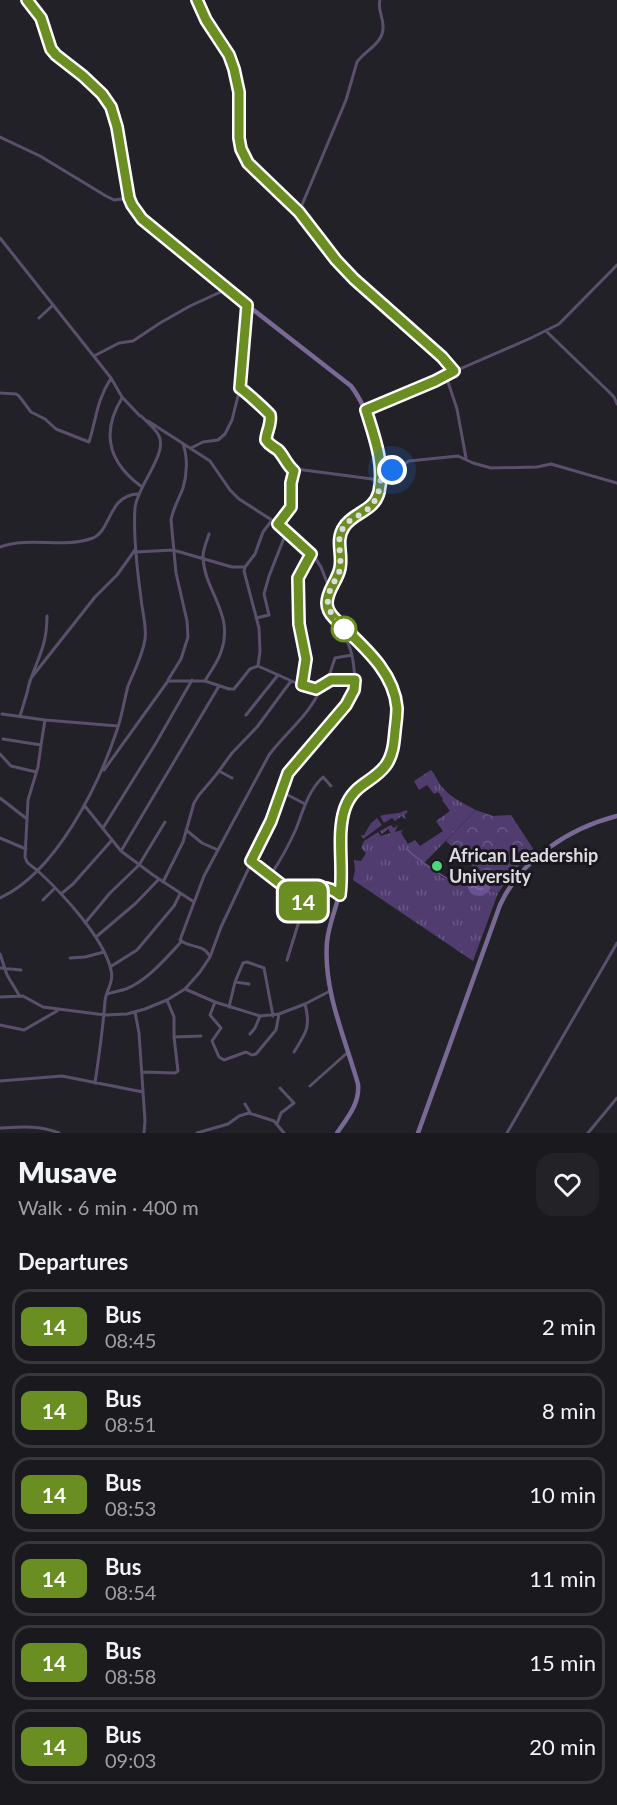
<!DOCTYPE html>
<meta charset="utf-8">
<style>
body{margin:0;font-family:Lato,sans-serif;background:#232227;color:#f1f3f6;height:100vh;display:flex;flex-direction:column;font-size:22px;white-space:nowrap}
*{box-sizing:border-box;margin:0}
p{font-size:20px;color:#9fa0a4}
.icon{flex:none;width:33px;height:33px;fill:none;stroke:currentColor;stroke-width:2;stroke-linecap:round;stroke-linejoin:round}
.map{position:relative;height:1133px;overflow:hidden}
.drawer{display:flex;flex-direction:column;background:#1a191e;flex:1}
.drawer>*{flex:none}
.badge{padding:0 12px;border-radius:9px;font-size:21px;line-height:39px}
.you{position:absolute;width:30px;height:30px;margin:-15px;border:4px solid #fff;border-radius:50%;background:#1a73e8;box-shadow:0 0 0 9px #1a73e833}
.map>.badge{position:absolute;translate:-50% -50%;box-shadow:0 0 0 3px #fff}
h2{padding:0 18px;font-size:22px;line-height:54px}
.round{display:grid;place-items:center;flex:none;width:63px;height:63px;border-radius:18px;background:#232227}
.overview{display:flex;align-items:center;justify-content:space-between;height:102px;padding:0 18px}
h1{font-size:28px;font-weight:800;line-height:45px}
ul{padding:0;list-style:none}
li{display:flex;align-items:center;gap:18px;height:75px;margin:0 12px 9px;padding:0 6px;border:3px solid #38383c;border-radius:18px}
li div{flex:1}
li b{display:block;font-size:22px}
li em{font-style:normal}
li .badge{min-width:66px;font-weight:700;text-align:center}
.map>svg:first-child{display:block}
</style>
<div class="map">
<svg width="617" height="1133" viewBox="0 0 617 1133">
<defs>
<pattern id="grass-tufts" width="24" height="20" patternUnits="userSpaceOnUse" patternTransform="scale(1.5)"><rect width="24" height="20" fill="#503c6f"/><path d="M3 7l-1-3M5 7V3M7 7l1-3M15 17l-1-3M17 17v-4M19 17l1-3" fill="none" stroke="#695883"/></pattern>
<pattern id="forest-crowns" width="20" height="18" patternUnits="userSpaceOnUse" patternTransform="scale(1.5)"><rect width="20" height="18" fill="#503c6f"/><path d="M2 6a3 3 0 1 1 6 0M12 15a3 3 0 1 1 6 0" fill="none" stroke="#695883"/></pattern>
<pattern id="water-ripples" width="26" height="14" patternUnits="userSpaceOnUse" patternTransform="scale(1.5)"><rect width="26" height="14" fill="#6b5292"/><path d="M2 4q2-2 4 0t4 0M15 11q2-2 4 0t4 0" fill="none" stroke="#806aa1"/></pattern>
</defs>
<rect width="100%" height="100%" fill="#232128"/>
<path fill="url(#grass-tufts)" d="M431,770C436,775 437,781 442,787C450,797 464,804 476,810L424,863L443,878L467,885L468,890L477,896L484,895L489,890L498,893L473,961L353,880L355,870L354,860L361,861L366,853L361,848L364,841L378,832L381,836L391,833L388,829L382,834L380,831L391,825L394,828L398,825L395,832L403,830L401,833L408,844L415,840L420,846L443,831L436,821L450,811L442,800L443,799L438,792L434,794L427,785L419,790L414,781Z
M406,810L408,812L404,815L406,818L405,819L402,816L395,821L392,818L384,823L380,816C389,813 398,815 406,810Z
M377,818L382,825L363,839L361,835H364L371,823Z"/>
<path fill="url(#forest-crowns)" d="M476,810L493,816L511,815L534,850L516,869L498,893L489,890L491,886L483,873L479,872L471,875L467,885L459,884L464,873L474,868L446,841Z"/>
<path fill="#503c6f" d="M361,863L370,866L365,880L356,877Z"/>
<path fill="url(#water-ripples)" d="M467 884a12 12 0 1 1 24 0a12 12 0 1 1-24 0Z"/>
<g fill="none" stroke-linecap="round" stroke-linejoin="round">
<path stroke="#6b5292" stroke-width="1.5" d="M407,849C412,855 416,857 421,861C437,872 448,882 467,885"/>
<path stroke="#5a506c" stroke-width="3" d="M197,0L206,19L229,55L234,69L239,92V138L241,149L247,163L299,212L336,260L354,279L442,357L454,371
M0,137L40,156L106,196L114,200L129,198
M299,212L346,100L357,62C364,51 383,44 383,28C384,18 377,10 380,0
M0,238L111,378L122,397L140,416
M39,318L53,305
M546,331L606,389L614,397L617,404
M94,356L119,343L133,341L160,323L190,306L227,289
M446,376L457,409L466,458
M240,388L270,416V425L266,440C269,446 273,446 278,450C284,456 286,464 294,470
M0,393L16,394L19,396L31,412L45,419L56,429L89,442C97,417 96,402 111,378
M122,398C100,434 109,463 142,487
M366,410L531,338L559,324L617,265
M148,421L210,461L230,490L239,499L278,524L314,556L321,567L328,585L331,589
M191,448L203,442L218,440L225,434L232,420L240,388L247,305
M381,471L400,467L409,461L458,456L473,463L491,468L537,467L551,464L617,483
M278,524L291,507V483L296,469L380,480
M0,547C31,536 63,549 93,538C111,531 108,496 137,494
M136,552L173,550L232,567H245
M47,616C47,626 46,636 43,646C38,663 30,676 27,693L30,680L35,673L95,597L117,575L135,550
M256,618L269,615L264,594L269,576L286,533
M258,666L260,651L259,628L244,571L245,567L255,554L263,532L272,520
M168,680L181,659L188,637L187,621L176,573L171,520C173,508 179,499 183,488C187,475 188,457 183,444
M205,681C210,672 218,662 221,652C235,614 204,591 203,557C203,549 207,541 209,534
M327,682L335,658L352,655
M302,685L306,659L299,624L298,578L311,554
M2,714L45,720
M246,715L278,675
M20,716L27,693
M3,739L41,745L38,767L28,800L25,857L27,862C31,866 34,868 38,871C62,893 104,938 111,970C114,983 106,990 105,1001C103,1029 99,1056 95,1083
M41,745L45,720L118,726
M0,754L11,766L36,772
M104,770L168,681H205L229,689H234L250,669L258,666L305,687L316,689L331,680H355C354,667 353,653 347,641C342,632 334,627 331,616
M219,771L232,778
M282,792L305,804
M0,798L27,819
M84,805L121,851L153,875L194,902
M103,828L156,743L192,680
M186,830L202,843L218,850
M0,838L26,849
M121,851L219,686
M251,861L305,902
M270,876C280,861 289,845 296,829C303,811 308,791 323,777L331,786
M163,882L183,842L194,803L199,795L216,775L232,753L257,727L291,681
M61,894L73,884L112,840
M0,898C56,872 98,787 117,730C122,716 124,701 128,686C134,671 143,655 145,639C147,626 142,611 141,598C137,569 133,537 135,508C137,486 168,454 159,436C155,428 147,422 141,416
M43,900L54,889
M85,923L110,893L139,865L165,822
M96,937L136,903L159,879
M0,954L7,975L19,995
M209,955C203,944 189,948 180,940L204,876L269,755C286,732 311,714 321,687
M70,958L85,957L104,952
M287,960L305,902L318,889L323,887L331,888L340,895
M110,967L137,950L174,906L180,894
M0,968L21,970
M235,982L249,984
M185,989L200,972L210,957L221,927L271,821L288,773L293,766L306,754L346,706L354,690L355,680
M107,994C113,992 120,991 126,989C148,980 166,958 182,941
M0,997L23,996L43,1007L105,1015L127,1014L145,1009L167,1000L185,989L215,1002L260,1016L279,1014L305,1004L330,991
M215,1002L210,1015L221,1028L212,1041L219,1057L224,1060L246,1052L252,1055L256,1054L276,1030L279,1014
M229,1007L235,982L243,963L247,962L264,968L273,1016
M135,1012L139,1033L145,1121L144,1133
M0,1025L24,1030L57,1011
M250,1034L255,1028L260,1016
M174,1037L201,1036
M294,1052C306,1033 311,1027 305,1004
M142,1072L175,1073L178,1071L174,1037V1017L167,1000
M0,1081L62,1076L143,1092
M310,1086L347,1053
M245,1104L251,1114
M277,1124L281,1113L294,1103L280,1088
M0,1128C20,1127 40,1125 59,1133
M197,1133L228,1124L239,1116L249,1113L274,1121L284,1133
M507,1133L617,943
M588,1133L617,1098"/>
<path stroke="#796995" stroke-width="4.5" d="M27,0L41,18L48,44L56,55L83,76L102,94L111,107L117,127L129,198L132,205L143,219L247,305L351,386C369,409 393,475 374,502C366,514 350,516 343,528C335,541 343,555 340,569C337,581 327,590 327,603C328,609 331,615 335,619C371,656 401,673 395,730C394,743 393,758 383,768C365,787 346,789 342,820C339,840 344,860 342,880C340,901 329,920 327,942C323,990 345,1038 358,1084C360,1103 348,1117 337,1133
M418,1133L500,905C521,859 570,828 617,816"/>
</g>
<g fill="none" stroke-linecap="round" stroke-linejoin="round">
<defs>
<path id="line" d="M27,0L41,18L51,49L56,55L83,76L102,94L111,107L117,127L129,198L132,205L142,219L247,305L240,388C245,391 268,412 270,415C272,423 266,433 266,440C270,446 273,446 278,450C284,456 286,464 294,471L291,483V507L278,524L311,554L298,578L299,624L306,659L302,685L316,689L331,680H355L354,690L346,705L288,773L271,821L251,861L304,902C318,888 322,882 340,895C344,867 336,834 345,808C354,783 373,783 386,765C393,755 394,743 395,731C396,723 397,715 397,708C394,670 360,644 335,619C331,615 327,609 327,603C327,590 338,580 340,568C343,554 335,540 344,527C353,512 374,512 379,492C385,464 374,436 366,410L435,381L454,371L442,357L354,279L336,260L299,212L248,163L241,149L239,138V92L234,69L229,55L206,20L197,0"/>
</defs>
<use href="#line" stroke="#fff" stroke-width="14"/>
<use href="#line" stroke="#6b8e23" stroke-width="9"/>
<path stroke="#dcdadf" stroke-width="6" stroke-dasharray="0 10.8" d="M344,629C330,613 322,605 333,584C336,578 340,573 340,567C342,554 336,542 342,530C347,520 355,518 363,513C378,503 381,488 381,471L392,470"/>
</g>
<circle fill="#fff" stroke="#6b8e23" stroke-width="3" cx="344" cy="629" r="12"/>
<circle fill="#48d779" stroke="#1a181e" stroke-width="2" cx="437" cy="866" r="6"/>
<g text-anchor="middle" stroke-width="6" stroke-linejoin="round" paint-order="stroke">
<g font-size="18" font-weight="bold" fill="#dcdadf" stroke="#1a181e" text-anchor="start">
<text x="449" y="862">African Leadership<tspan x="449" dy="21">University</tspan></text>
</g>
</g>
</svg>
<div class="you" style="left:392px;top:470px"></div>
<b class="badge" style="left:303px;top:901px;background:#6b8e23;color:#fff">14</b>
</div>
<section class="drawer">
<div class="overview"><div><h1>Musave</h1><p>Walk · 6 min · 400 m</p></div><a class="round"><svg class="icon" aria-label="heart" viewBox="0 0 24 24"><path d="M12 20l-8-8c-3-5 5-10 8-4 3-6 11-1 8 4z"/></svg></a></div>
<h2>Departures</h2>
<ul>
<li><span class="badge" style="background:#6b8e23;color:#fff">14</span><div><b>Bus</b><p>08:45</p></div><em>2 min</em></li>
<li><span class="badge" style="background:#6b8e23;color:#fff">14</span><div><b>Bus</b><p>08:51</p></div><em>8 min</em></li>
<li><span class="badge" style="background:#6b8e23;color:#fff">14</span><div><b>Bus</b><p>08:53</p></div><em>10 min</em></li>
<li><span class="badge" style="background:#6b8e23;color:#fff">14</span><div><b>Bus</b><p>08:54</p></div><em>11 min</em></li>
<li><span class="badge" style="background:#6b8e23;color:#fff">14</span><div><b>Bus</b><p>08:58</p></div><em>15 min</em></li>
<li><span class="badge" style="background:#6b8e23;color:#fff">14</span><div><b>Bus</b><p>09:03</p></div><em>20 min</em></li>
</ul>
</section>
